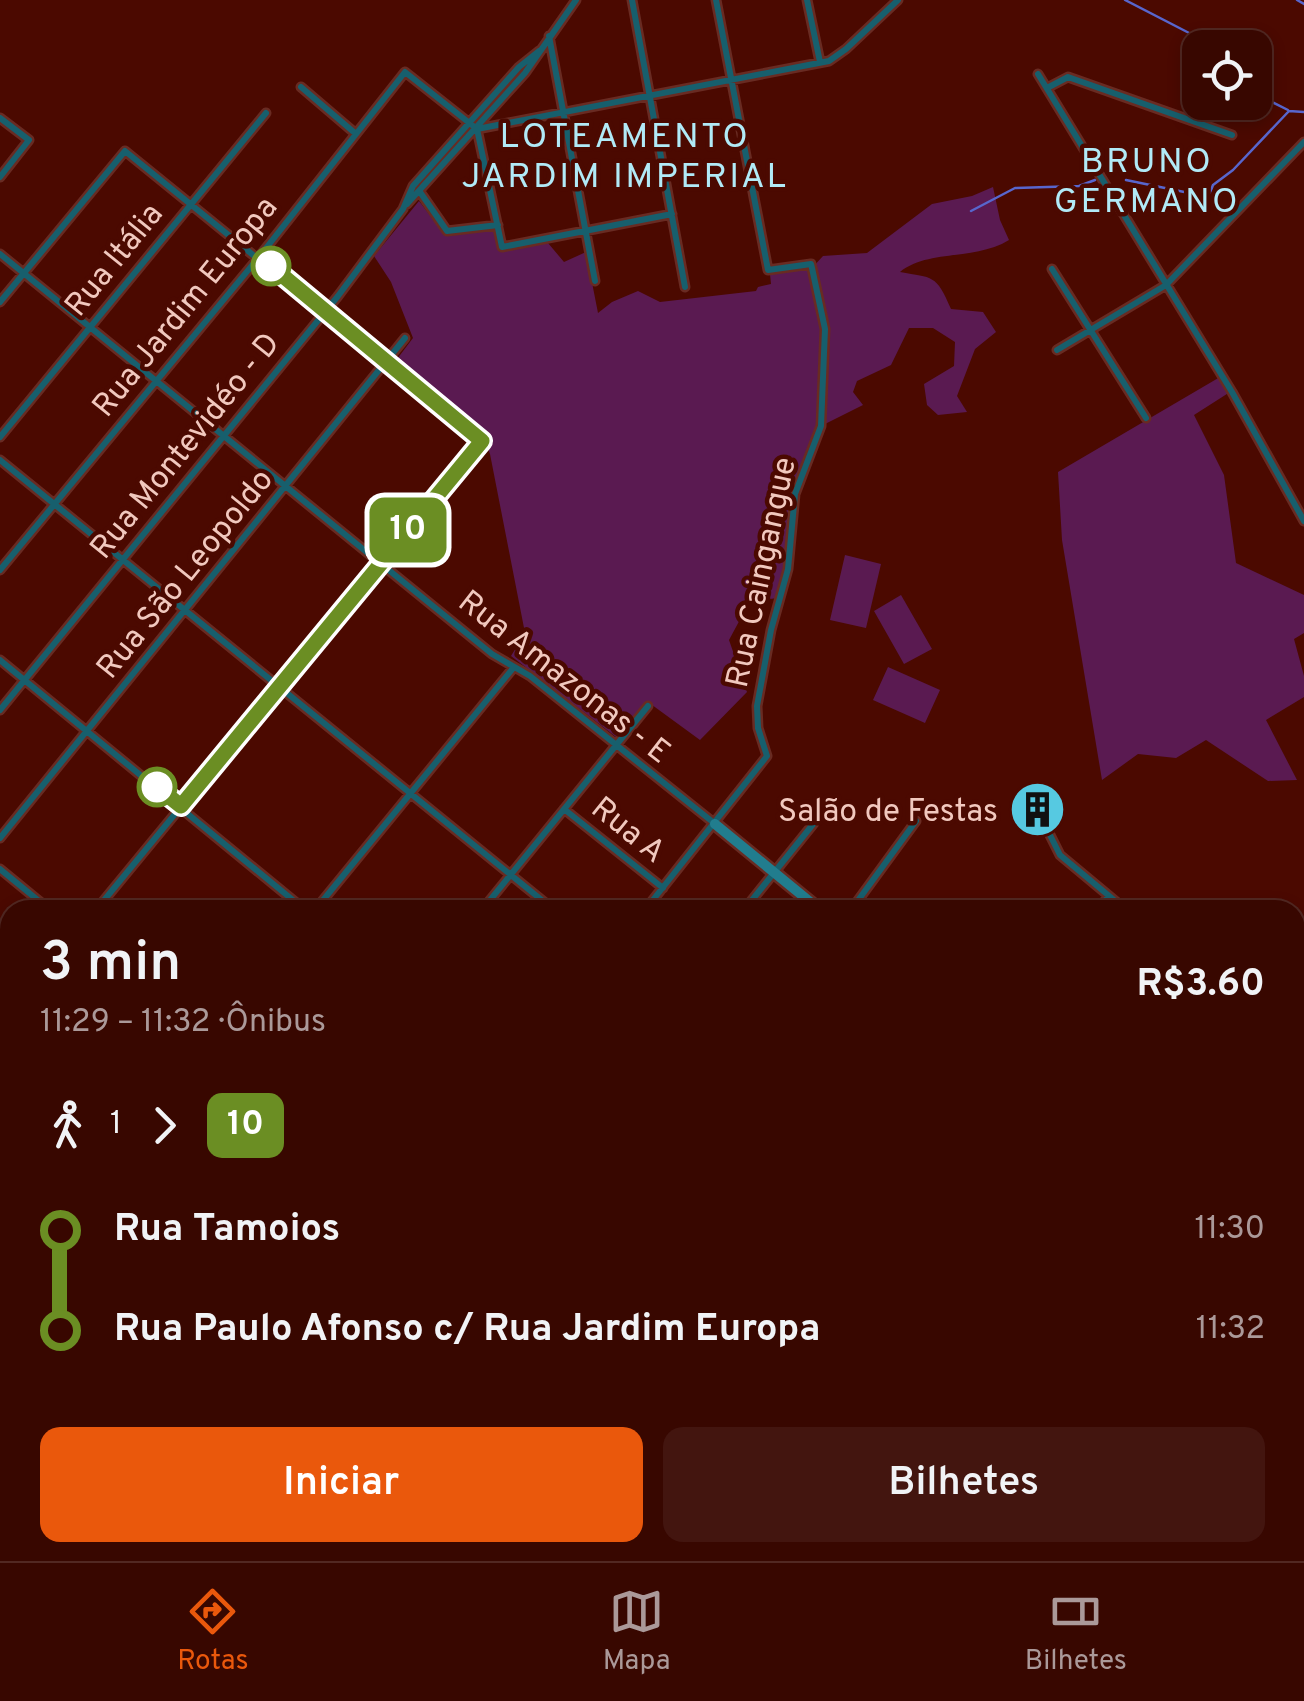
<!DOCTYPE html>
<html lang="pt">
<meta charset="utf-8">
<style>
body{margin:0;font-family:Overpass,sans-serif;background:#43150f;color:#f1f3f6;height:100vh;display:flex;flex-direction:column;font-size:38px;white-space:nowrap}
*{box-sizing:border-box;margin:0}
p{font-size:32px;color:#ab9999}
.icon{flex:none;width:55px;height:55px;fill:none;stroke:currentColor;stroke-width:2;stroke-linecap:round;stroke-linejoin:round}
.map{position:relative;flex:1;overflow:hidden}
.details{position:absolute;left:0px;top:900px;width:1305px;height:662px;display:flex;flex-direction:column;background:#380700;border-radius:30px 30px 0 0;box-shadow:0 5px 15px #0003,0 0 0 2px #522822}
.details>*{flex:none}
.badge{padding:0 20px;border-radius:15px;font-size:35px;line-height:65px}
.controls{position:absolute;left:1182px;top:30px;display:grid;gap:20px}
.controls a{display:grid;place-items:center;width:90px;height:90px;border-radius:20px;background:#380700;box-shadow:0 5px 15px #0003,0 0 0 2px #522822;font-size:50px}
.map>.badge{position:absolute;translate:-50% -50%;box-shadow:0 0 0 5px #fff}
.legs{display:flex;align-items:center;gap:15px;height:110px;padding:0 40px;font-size:32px}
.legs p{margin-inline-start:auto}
.summary{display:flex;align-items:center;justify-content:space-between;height:170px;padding:0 40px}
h1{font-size:55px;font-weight:600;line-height:75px}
.cta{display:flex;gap:20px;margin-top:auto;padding:20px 40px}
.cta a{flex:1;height:115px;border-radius:20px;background:#ea580c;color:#fff;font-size:40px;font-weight:600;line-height:115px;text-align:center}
.cta a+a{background:#43150f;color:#f1f3f6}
ul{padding:0 40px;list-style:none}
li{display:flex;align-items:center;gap:35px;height:100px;font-size:38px}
li i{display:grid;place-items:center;width:15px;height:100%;margin:0 12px;background:currentColor}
li i::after{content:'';width:25px;height:25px;margin:-12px;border:8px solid;border-radius:50%;background:#380700}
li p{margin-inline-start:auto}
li:first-child i{background:linear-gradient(#0000 50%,currentColor 0)}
li:last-child i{background:linear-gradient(currentColor 50%,#0000 0)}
.dock{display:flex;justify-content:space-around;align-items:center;height:140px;border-top:2px solid #522822;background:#380700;font-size:28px;color:#ab9999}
.dock a{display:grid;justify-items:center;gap:5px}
.dock .on{color:#ea580c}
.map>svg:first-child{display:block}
</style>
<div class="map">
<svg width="1304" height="1561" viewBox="0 0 1304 1561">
<rect width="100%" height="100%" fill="#4b0900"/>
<path fill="#5a1a51" d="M993,187L1000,220L1009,240C975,261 928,249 900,272C933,278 936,274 951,309L983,312L996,332L975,349L957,396L967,412L938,415L927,405L924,384L954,366L955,342L933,328H909L891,365L857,381L853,392L863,405L821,426L795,493L793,538L779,598L750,601L729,640L747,692L700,740L648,702L616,737L511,656L525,633L490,454L484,438L394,363L413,338L391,282L374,256L419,201L446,236L495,230L500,252L548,243L564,262L586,252L598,313L612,302L638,291L660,302L756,291L758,287L771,284L770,274L812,268L823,256L867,253L932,204L972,196Z
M1220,377L1230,392L1194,415L1224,475L1236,563L1304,595V633L1294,639L1304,676V697L1266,720L1297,780L1268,781L1206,740L1176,758L1138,754L1102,780L1062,540L1058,472Z
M845,555L881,564L866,628L830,620Z
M901,595L932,649L904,664L874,611Z
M888,667L940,690L925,723L873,700Z"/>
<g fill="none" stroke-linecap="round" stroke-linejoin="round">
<path stroke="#5866cd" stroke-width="2.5" d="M1125,0L1193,35L1215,39L1231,48
M1297,0L1304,4
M1255,68L1261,69L1262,97L1288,110
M1126,180L1194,194L1210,193L1213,185L1233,170L1289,111L1304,112
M971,211L1015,188L1079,186L1095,180
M0,1158L10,1165"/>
<defs>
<path id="street" d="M632,0L685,287
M807,0L820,62
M549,36L595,281
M1038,74L1232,392L1304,521
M301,87L356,134
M1047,88L1068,77L1232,135
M0,118L29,140L0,177
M477,129L829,61L846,49L898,0
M477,129L502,247L672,214
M420,192L447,231L498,225
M407,204L525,73L576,0
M0,254L492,654L530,676L714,823
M1052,269L1146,418
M0,302L125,151L482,441L96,910
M1057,350L1166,285L1304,142
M0,437L266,113
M0,460L554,910
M0,570L259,257L405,72L477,129
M0,660L305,910
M0,710L338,296L403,209L413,186L519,67L539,51
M564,809L663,888
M1049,833L1060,855L1126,910
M0,838L405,338
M0,869L50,910
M315,910L514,667
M482,910L648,706
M645,910L767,756L758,728L757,706L771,630L788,569L795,494L821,426L825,329L812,268L811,264L768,270L716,0
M744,910L814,823
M851,910L916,821
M1097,910L1109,896
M0,1028L10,1015
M0,1030L10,1038
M1295,1076L1304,1066
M1295,1095L1304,1084
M1295,1176L1304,1184
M1295,1200L1304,1189
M0,1240L10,1248
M0,1297L10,1285
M1295,1351L1304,1340
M0,1369L10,1368
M0,1495L10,1459
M1295,1495L1304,1484
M1295,1542L1304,1549
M385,1552L396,1561
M640,1552L650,1561
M841,1552L852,1561
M1032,1552L1043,1561
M1158,1552L1168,1561
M89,1561L91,1552
M169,1561L170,1552
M218,1561L225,1552
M315,1561L322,1552
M460,1561L467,1552
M567,1561L574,1552
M789,1561L796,1552
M896,1561L903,1552
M912,1561L919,1552
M1000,1561L1007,1552
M1115,1561L1122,1552
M1132,1561L1139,1552"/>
<path id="secondary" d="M715,824L820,910
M1295,1049L1304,1057
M1295,1299L1304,1306
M680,1561L688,1552"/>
</defs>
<use href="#street" stroke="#692b22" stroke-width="11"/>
<use href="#secondary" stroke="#692b22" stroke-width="15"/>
<use href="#street" stroke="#175f6d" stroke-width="6"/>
<use href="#secondary" stroke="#217d8e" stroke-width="10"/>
</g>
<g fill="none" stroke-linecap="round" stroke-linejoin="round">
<defs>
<path id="line-1" d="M157,787L181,806L482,441L271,266"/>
</defs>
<use href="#line-1" stroke="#fff" stroke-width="22"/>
<use href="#line-1" stroke="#6b8e23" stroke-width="15"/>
</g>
<defs>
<symbol id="building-disc" viewBox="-11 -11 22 22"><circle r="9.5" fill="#56c9e1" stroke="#4b0900"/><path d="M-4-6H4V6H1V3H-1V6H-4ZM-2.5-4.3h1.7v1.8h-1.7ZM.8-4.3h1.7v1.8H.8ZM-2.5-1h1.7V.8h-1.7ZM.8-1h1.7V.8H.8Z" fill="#111"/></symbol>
</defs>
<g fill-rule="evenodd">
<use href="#building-disc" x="1006" y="778" width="63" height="63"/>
</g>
<g fill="#fff" stroke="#6b8e23" stroke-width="5">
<circle cx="271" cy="266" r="18"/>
<circle cx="157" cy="787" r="18"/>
</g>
<g text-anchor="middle" stroke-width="9" stroke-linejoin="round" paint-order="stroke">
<g font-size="32" fill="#f1c8be" stroke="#4b0900">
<text transform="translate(113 259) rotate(-51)" y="11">Rua Itália</text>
<text transform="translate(184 306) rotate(-51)" y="11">Rua Jardim Europa</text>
<text transform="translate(184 445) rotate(-51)" y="11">Rua Montevidéo - D</text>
<text transform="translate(760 572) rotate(-78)" y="11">Rua Caingangue</text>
<text transform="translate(184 573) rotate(-51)" y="11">Rua São Leopoldo</text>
<text transform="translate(565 676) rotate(38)" y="11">Rua Amazonas - E</text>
<text transform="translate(629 829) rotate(39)" y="11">Rua A</text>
</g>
<g font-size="32" fill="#f1c8be" stroke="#4b0900" text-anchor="end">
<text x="998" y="821">Salão de Festas</text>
</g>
<g font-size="35" letter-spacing="2.5" fill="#b1eaf7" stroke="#4b0900">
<text x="625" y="147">LOTEAMENTO<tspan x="625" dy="40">JARDIM IMPERIAL</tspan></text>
<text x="1147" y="172">BRUNO<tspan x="1147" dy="40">GERMANO</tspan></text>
</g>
</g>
</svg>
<div class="controls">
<a><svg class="icon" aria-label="locate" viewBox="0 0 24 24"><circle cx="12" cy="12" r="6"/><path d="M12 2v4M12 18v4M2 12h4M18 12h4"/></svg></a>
</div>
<b class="badge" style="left:408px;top:530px;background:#6b8e23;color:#fff">10</b>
<section class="details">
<div class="summary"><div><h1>3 min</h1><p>11:29 – 11:32 · Ônibus</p></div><b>R$3.60</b></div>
<div class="legs"><svg class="icon" aria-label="walk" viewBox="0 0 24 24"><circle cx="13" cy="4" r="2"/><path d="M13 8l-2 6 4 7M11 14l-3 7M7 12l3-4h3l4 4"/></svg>1<svg class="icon" aria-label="forward" viewBox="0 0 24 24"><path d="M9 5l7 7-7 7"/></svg><b class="badge" style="background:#6b8e23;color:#fff">10</b></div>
<ul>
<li><i style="color:#6b8e23"></i><b>Rua Tamoios</b><p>11:30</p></li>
<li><i style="color:#6b8e23"></i><b>Rua Paulo Afonso c/ Rua Jardim Europa</b><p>11:32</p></li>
</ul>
<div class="cta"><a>Iniciar</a><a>Bilhetes</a></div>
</section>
</div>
<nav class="dock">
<a class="on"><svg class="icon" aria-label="directions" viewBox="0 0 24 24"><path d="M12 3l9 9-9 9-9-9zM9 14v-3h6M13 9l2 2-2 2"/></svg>Rotas</a>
<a><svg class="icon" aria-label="map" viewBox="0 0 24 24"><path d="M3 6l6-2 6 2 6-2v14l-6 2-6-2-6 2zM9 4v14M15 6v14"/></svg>Mapa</a>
<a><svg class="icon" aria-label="tickets" viewBox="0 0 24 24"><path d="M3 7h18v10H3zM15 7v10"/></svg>Bilhetes</a>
</nav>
